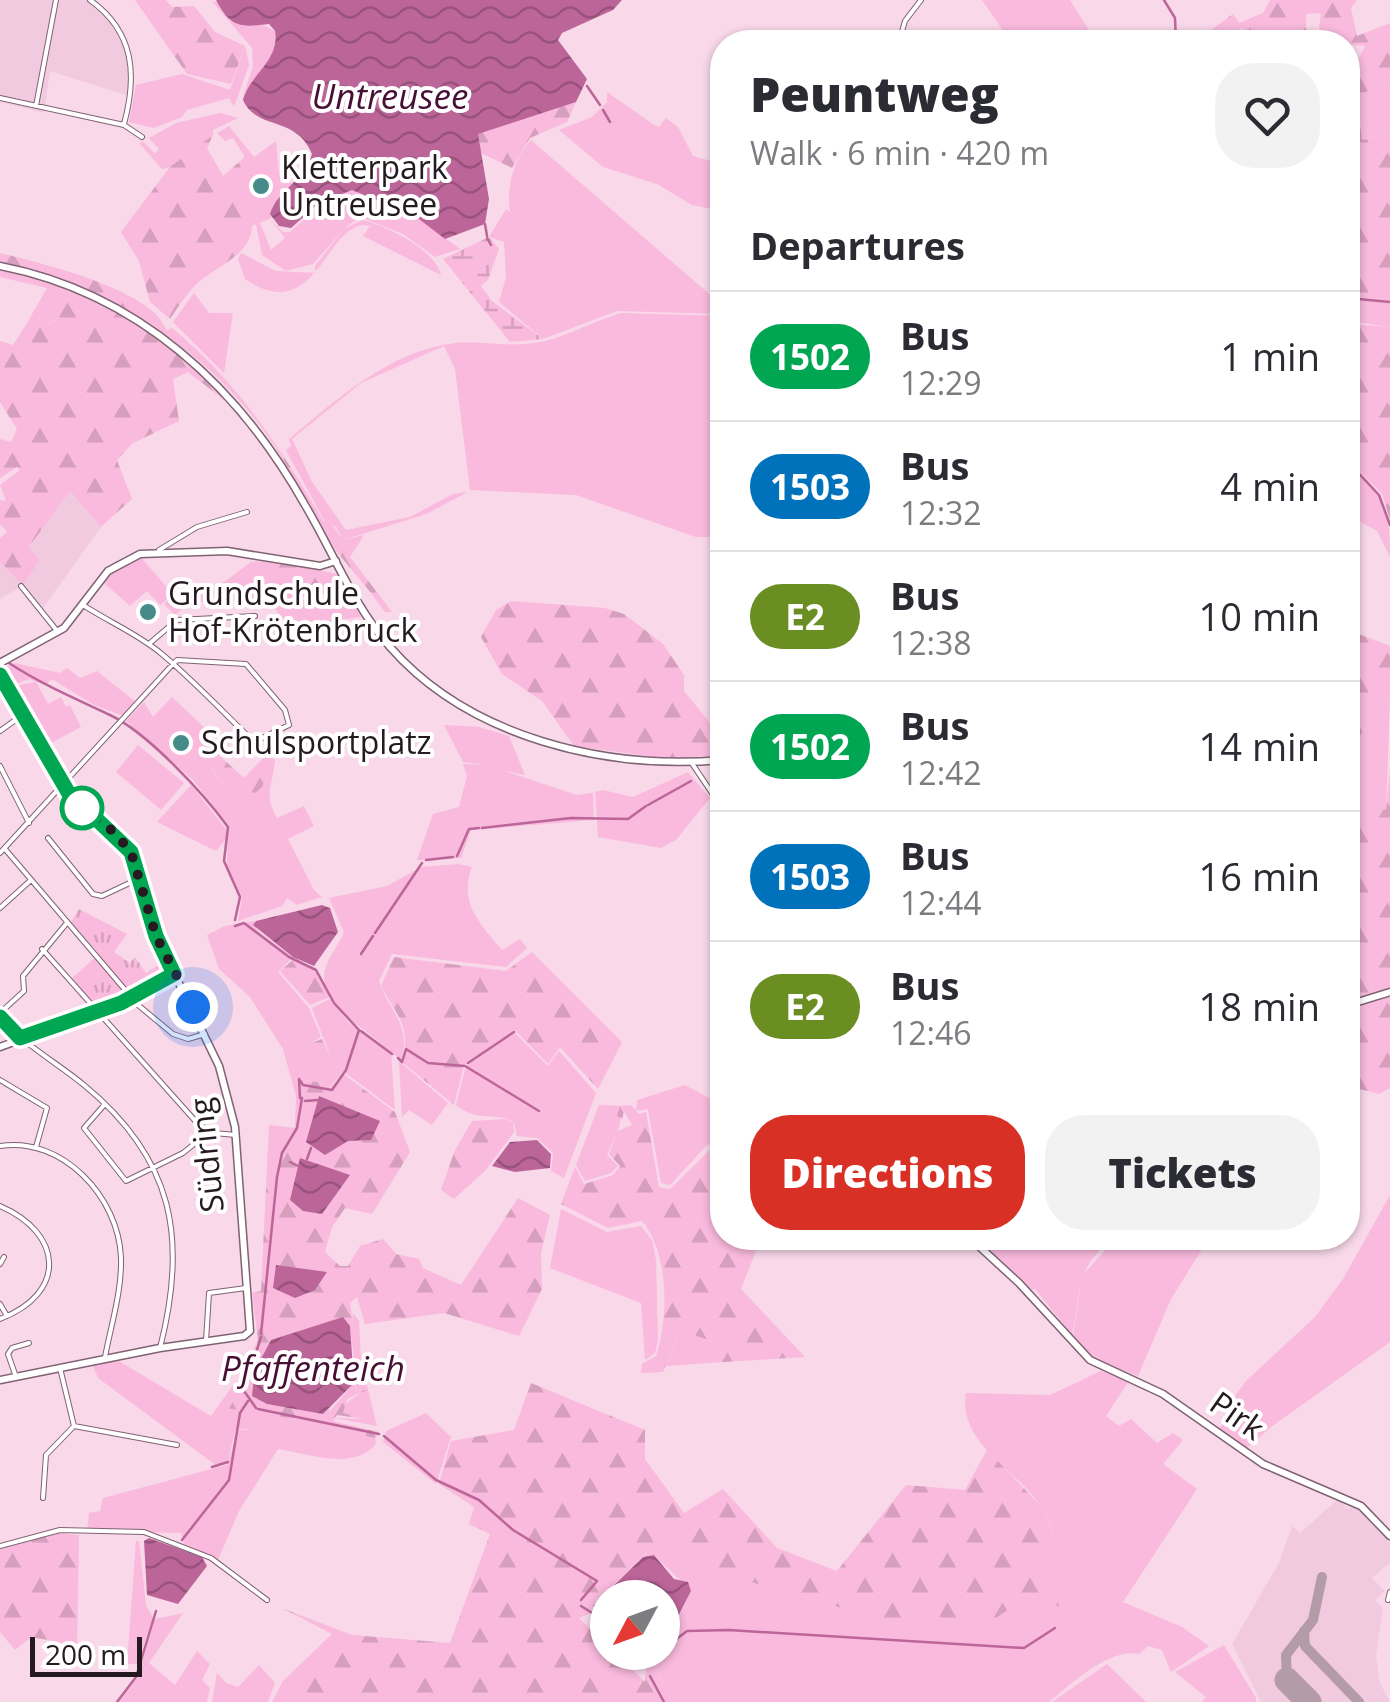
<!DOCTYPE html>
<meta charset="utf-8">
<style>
body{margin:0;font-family:"Open Sans",sans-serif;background:#f2f2f3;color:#2b2b33;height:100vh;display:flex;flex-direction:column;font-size:38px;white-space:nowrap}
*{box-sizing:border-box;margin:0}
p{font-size:32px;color:#7c7c81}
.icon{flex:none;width:55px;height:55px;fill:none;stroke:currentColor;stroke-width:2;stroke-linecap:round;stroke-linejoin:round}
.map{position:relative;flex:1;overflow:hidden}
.panel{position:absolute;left:710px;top:30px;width:650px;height:1220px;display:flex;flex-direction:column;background:#fff;border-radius:40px;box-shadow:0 2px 8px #0004}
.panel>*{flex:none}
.badge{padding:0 20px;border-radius:32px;font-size:35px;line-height:65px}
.needle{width:65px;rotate:229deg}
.tools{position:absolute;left:590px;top:1580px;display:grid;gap:20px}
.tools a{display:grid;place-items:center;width:90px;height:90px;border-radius:50%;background:#fff;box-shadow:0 2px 8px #0004;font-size:50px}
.scale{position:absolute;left:30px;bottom:25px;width:112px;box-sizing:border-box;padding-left:10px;border:5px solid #251a20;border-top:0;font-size:28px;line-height:35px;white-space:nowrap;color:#251a20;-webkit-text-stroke:8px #fff;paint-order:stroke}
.you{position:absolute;width:50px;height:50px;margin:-25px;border:8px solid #fff;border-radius:50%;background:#1a73e8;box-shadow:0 0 0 15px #1a73e833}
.map>.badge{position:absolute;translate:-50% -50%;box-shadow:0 0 0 5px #fff}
h2{padding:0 40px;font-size:38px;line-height:90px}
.round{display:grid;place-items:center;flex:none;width:105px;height:105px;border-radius:40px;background:#f2f2f3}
.headline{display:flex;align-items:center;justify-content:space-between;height:170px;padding:0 40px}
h1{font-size:48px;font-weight:800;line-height:75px}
.button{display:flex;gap:20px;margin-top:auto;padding:20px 40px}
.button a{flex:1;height:115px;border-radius:40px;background:#d93025;color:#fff;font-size:40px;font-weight:800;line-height:115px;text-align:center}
.button a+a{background:#f2f2f3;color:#2b2b33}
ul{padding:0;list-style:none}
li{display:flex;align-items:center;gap:30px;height:130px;padding:0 40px;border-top:2px solid #e1e1e2}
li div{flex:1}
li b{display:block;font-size:38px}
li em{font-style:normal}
li .badge{min-width:110px;font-weight:700;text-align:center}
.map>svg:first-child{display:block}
</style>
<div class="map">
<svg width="1390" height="1702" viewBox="0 0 1390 1702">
<defs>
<pattern id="forest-firs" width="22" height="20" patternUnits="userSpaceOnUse" patternTransform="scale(2.5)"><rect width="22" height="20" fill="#f9badd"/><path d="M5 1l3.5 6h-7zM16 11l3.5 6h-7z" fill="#d59fbd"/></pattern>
<pattern id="wetland-marsh" width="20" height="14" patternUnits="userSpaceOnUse" patternTransform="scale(2.5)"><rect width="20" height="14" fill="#f9badd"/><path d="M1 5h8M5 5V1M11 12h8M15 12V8" fill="none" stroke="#d59fbd"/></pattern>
<pattern id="park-tufts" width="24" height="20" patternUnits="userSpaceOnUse" patternTransform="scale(2.5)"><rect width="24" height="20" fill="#f9badd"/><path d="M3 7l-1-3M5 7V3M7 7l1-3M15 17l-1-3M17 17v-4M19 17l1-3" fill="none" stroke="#d59fbd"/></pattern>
<pattern id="water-waves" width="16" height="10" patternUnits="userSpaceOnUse" patternTransform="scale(2.5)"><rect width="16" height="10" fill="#bc6599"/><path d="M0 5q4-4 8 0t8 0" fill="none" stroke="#99527c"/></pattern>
</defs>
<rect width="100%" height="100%" fill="#f8d8e9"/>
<path fill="#f2cae0" d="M0,0H86L106,17L126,47L129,96L50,71L44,113L0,102Z
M70,490L101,527L43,608L23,585L0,599V562L23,584L40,560L29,548Z
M1338,1499L1347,1509L1354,1506L1390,1543V1563L1372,1578L1385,1591L1375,1600L1383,1609L1376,1655L1380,1683L1390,1702H1261L1232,1644L1279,1563L1292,1526L1300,1533Z"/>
<path fill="#f9badd" d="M211,0L275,31V51L243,96L253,67L252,48Z
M982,0H1070L1095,40L1011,42Z
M245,46L249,65L234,107L229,98L187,110L182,117L154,128L129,122L136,85L182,74L230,90Z
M1390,81V133L1362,140L1357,95Z
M607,92L654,125L659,127L666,118L678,127L693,156L722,164V211L692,205L657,184L603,167L559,130L592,117L607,102Z
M220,113L238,118L213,130V135L170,167L162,169L139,143L144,142L155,154L159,149L149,138L176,123Z
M531,140L722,305V314L617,311L543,339L499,302L506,277L504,242L489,237L506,209L510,212C506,186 514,159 531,140Z
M352,190L415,216L460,249L435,257L403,234L360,217L343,229L363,220C388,227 435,249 441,275L363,236L370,226L364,225C325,227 315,327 245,279L238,259L241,253L276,271L316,273L315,266L343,230L313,264L286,271L262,255L256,224L260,223L271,250L285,238L270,219L283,232H290L335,193Z
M0,269L49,282L87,298L90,309L107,317L113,332L77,310L41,327L27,323L47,288L0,277Z
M194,293L209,313H233L224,373L173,322Z
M1390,298V327L1348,321V299Z
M622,313L722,316V532L717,537H696L576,495L470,490L455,369L444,346L361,383L292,439L312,482L346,530L410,517L453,494L468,492L426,514L343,540L336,527L325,522L286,450L291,446L289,439C337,399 391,350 456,343C482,341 508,347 534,343C564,339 592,321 622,313Z
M1348,459C1384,497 1390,504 1390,557L1377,531L1348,515Z
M140,556L189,613L183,608L175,615L164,604L172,595L160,605L147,591L130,606L104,583L116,568Z
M349,595L361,617L287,628L272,603Z
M15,663L60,673L67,668L80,678L97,671L137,703L124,716L94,705L52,679L45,685L29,679L13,685L3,668Z
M36,682L48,704L61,697L66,707L70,705L81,727L51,743L19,685Z
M172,697L226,748L210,767L239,807C255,793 276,776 267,754L275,760C273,785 263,794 277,818L304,806L314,826L288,839L314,890L322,897L297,905L287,898L282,906L238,921L242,898L227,867L228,825L193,780L126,721L144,702L153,717Z
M1390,697L1386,811L1348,794V751Z
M444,725L479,727L509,736L525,775L504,771L577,795L593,793L594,820L471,830L461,858L417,860L433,814L459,807L467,776L463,764L486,765L463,762Z
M138,745L184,783L161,810L116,772Z
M688,772L710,798L676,840L661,848L598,837L595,792L603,790L633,797Z
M191,785L226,829V839L216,851L157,822Z
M459,864L472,867C458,902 480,924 502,950L520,939L527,948L506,967L392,954L379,981C387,1008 413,1027 401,1059L391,1053L395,1110L343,1071L327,1091L322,1088L331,1058L312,1008L330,999L350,1024L388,1050C368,1029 313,1003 326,967C330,954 339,945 344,932L329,898L387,886L421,867Z
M254,921L258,931L293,957L278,972L309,1008L321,1037L309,1044L318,1082L291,1078L283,1049L250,997L219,969L207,935L225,926Z
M515,1033L548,1066L559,1051L596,1093L564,1178L551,1171L553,1153L537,1138L517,1136L514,1123C496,1110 479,1124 456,1105L466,1066Z
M399,1061L448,1103L432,1125L409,1110L402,1117Z
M685,1085L722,1105V1142L707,1145L670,1185L661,1183L648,1109L636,1111L637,1100Z
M599,1105L620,1106V1125L607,1155L618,1166L611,1173L585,1181L576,1165Z
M1390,1195V1342L1271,1427L1247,1448L1218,1429L1235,1412L1229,1404L1246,1381L1315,1317L1343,1279Z
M561,1209L607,1232L641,1226L652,1240L656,1260L658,1340L655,1353L645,1360L641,1303L550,1268Z
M975,1238H1112C1074,1272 1082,1288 1072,1335L1035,1289L1031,1290Z
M1116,1238H1209L1171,1299L1138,1376L1097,1362L1073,1336L1082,1276Z
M353,1313L359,1321L361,1361L377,1426L334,1418L365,1419L343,1414L342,1406L365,1390L357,1391C355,1386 352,1319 353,1313Z
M680,1331L712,1341L709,1363L666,1366Z
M117,1360L211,1416L236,1381L240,1410L228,1461L217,1466L98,1378L92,1364Z
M1101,1371L1129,1381L1106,1416L1119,1426L1131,1419L1157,1443L1173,1433L1183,1440L1163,1464L1197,1489L1123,1602L1182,1627L1209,1646L1171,1672L1162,1650L1148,1646L1139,1654C1109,1648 1071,1684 1049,1702H670L653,1660L680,1635L677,1620L691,1591L654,1555L643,1557L658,1540L747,1581L912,1628L937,1617L986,1625L1019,1602L1060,1606L1068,1595L1040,1581L1058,1548C1053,1536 1050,1522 1043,1510C1022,1472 957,1445 966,1393L1050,1395Z
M255,1410L375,1438L376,1444C353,1471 309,1454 278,1449L239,1511L218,1560L184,1544L181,1533L87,1531L89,1513L100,1511L103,1498L227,1465L238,1430L255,1429Z
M426,1413L451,1437L436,1484L383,1442L386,1431Z
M136,1541H139L146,1605L153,1618L137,1664H127Z
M183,1613L149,1663L175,1685L197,1651L210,1664L202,1680L210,1688L207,1702H119L137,1678L155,1619Z
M1224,1645L1256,1698V1702H1202L1206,1697L1175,1672Z
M1107,1664L1146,1702H1052Z
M259,1665L275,1683L268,1702H212L217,1673L226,1683L238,1687Z"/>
<path fill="url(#forest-firs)" d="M135,0H166L172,7L194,6L215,32L245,46L231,84L187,74Z
M1270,0H1357L1351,8L1357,36L1390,23V81L1357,96L1362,140L1390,133V298H1348L1349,89L1357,80L1356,64L1365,46L1324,42L1319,28L1321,13L1306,14V42H1271L1241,28L1222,42H1207L1203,36L1233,14L1239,23L1263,13Z
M576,102L567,122L530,138L512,168L479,152L478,134L483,129Z
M229,126L254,157L276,141L279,175L294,185L273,205L271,218L252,226C252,253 218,266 200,281C188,291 179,306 170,319L150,302L139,261L121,232L170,167L213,135L207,148L223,176L245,157L233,138L225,141L217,133Z
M0,253C37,262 155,290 166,330L172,328C238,382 281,449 324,522L327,518L343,540L364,535L350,557L392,612H385C367,585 342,562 325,534C306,504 292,471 272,442C206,346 111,290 0,261Z
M71,295L79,301L77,310L111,331L107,317L90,309L87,298L145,325L229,399L227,402L188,372L173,379L179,421L133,443L117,460L132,499L101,527L70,491L29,547L40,560L23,585L0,562V538L7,532L0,524V500L6,501L0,485L20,470L17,467L0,478V439L11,442L17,429L0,402V341L13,345L27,323L41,327L55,321Z
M1348,324L1390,327V520L1382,494L1352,463L1354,450L1348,433Z
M272,561L338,574L347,592L268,601L191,602L182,593L188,588L208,594L251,562Z
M511,601L605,608L624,614L663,644L684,675V691L716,730L722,755L669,759L574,746L542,701L502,674L481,637L496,610Z
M1348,630L1390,646V697L1348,751Z
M267,754L272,762L262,787L239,807L210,766L212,761L220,756L244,778Z
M1390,769V990L1348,1003V794L1386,810Z
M532,952L622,1042L598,1089L560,1047L548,1064L515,1030L464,1065L454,1105L402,1062C412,1025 396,1015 381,986L394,957L506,971Z
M294,959L319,974L330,997L310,1005L280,971Z
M1390,996V1088L1379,1094L1348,1086V1009Z
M322,1039L331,1058L322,1088L330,1089L342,1073L395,1112L410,1152L372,1214L345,1208L332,1227L325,1252L340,1266H348L360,1246L383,1239L396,1254L419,1259L423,1268L461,1285L518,1198L550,1215L541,1253L542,1289L519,1336L444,1313L365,1324L357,1297L350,1303L358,1354L355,1368L350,1326L267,1404L331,1410L354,1383L357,1391L367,1390L347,1399L343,1413L365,1419L337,1415L333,1421L379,1432L375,1438L256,1411L255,1429H235L240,1410L226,1408L258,1340L252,1293L261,1291L269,1125L295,1128L296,1096L291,1078L317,1082L309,1044Z
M631,1105L639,1114L646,1112L659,1187L670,1189L712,1148L722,1146V1238H761L741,1289L805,1357L709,1363L712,1341L680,1331L663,1372L641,1373L642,1364L656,1356C669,1317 669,1253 642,1221L608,1228L561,1204L575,1167L584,1184L613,1175L620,1166L609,1154L617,1131L632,1125L624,1111L622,1120L617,1116L620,1106Z
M505,1119L513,1123L514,1132L485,1171L454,1199L441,1190L455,1150L472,1121Z
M531,1383L645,1430V1459L684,1513L723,1489L777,1548L837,1571L906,1485L965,1490L987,1450L1043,1508L1058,1548L1040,1581L1069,1595L1060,1606L1019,1602L986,1625L937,1617L912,1628L747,1581L658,1541L593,1606L607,1616V1628L591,1613L579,1618L602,1640L607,1637L608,1652L616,1653L645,1682L647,1660L637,1653H655L653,1660L670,1702H272L283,1681L332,1634L284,1609L352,1635L450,1643L490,1534L469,1524L474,1507L439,1484L451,1441L514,1430Z
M59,1533L79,1535L77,1651L59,1642L31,1637L15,1650L0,1632V1549Z"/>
<path fill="url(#wetland-marsh)" d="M489,237L499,249L488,280L481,286L492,301L543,339L510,342L443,259Z"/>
<path fill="url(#park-tufts)" d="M79,909L127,934L114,952L130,963L135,957L146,973L163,962L166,973L97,1008L71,979L99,954L71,922Z"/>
<path fill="url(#water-waves)" d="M216,0H622L613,10L562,33L558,40L587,79L576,102L478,134L489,199L485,224L445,239L415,216L352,190L319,203L291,228L279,226L270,214C277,190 305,181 312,154C296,115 257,131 243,100C250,74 280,61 275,31L269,24C242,27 231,29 216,0Z
M322,905L330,908L338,932L314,966L293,957L253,925L256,921Z
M319,1096L380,1121L371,1140L348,1141L325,1155L306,1142Z
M537,1140L551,1154L550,1168L515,1172L492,1166L510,1142Z
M300,1158L350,1175L322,1214L303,1211L290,1200Z
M276,1265L327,1272L315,1290L295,1298L273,1288Z
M343,1317L350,1326L354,1383L323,1414L267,1404L252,1396L255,1370L271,1340Z
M149,1538L202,1557L207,1566L178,1604L147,1595L144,1541Z
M654,1555L674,1579L688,1582L691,1591L672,1628L663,1621L662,1598H608L607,1616L593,1606L643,1557Z"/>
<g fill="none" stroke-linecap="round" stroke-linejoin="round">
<path stroke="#bc6599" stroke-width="2.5" d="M1164,0L1175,18L1176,42
M587,86L600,105
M603,110L610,122
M485,224L487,236
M487,238L491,245
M1348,298L1390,302
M1348,462L1379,495L1390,525
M9,663C41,684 76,699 110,715C148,733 204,794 228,827L224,861L240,897L235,920
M648,805L691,781
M482,828L571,818L628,819L646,806
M457,856L469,829L479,828
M426,860L453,857
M235,926L244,923L289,957L316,970L334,1003L359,1030L346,1070L332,1090L303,1085L299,1079L300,1098
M375,933L422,863
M361,954L373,936
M361,1031L392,1054
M398,1058L402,1062L406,1049L428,1063L465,1066L539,1111
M468,1063L514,1032
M305,1101L318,1100
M307,1159L311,1148
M290,1162L298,1166
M261,1334L277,1177L282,1153L297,1128L302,1098
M256,1408L244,1391L261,1337
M258,1409L379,1434
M384,1436L436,1480L479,1500L513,1530L597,1581L581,1600
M212,1467L228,1462
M182,1540L229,1480L240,1413L248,1401
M581,1606L608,1623
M662,1650L687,1631L729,1630L1024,1648L1055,1628
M643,1652L651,1659L660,1652
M650,1676L664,1702
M117,1702L136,1677L156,1611"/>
<path stroke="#b49ba8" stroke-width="10" d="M1304,1631L1305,1646L1359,1702
M1287,1680L1286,1655L1313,1620L1322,1577"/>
<path stroke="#b49ba8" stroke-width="25" d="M1287,1680L1309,1702"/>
<defs>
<path id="street" d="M90,0C135,32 137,76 124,124
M899,42L905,21L921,0
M0,98L124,125L142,137
M36,106L56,0
M159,550L197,527L247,512
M21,586L58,632
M150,643L177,620L255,616
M0,731L21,716
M691,762L722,808
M0,766L29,823
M48,838L93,894L102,896L136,880
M5,849L138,1005L173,1034L188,1039L205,1034
M0,853L173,664L177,660L246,664L285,710L289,725L254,742C224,713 195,682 163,655C140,635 109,622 83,605
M0,908L31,880
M42,949L198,1124L214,1133L236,1135
M0,1013L24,991L23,976L66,924
M0,1017C24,1045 56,1062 84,1085C174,1159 188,1239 160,1348
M0,1080L47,1108L36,1147
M105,1104L84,1128L126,1181L183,1153L209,1132
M0,1146C62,1136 119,1197 121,1258C122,1291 111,1325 105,1357
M0,1206C63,1233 68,1293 0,1319
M0,1264L4,1257
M0,1304L7,1316
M206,1341L209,1293L246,1288
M60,1368L74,1426L177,1445
M16,1377L8,1354L12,1348L29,1343
M43,1498L46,1455L74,1426
M0,1546L60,1530L144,1532L211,1558L267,1600
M1388,1600L1390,1592"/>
<path id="secondary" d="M0,266C138,293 238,386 305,505C333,552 353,605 390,647C470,738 606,770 722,760
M0,663L64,628L108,571L140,554L227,551L320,566L336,561
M0,675L68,792L131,852L156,936L219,1066L235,1127L250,1331L244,1336L160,1348L0,1380
M1348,1005L1390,992
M0,1047L120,1003L174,974
M970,1238L1019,1283L1090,1360L1163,1394L1263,1464L1361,1506L1390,1536"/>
</defs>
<use href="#street" stroke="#7f6372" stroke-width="6"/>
<use href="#secondary" stroke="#7f6372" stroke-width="9"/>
<use href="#street" stroke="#fff" stroke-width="4"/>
<use href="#secondary" stroke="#fff" stroke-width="6"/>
</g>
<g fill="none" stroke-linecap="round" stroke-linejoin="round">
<defs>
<path id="line" d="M0,675L68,792L131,852L156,936L174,974L121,1003L20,1038L0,1017"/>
</defs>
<use href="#line" stroke="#fff" stroke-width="22"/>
<use href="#line" stroke="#00a651" stroke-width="15"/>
<path stroke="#251a20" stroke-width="10" stroke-dasharray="0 18" d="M82,808L114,832L131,852L156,936L193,1007"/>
</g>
<g fill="#448b8a" stroke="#fff" stroke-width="4">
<circle cx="261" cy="186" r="10"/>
<circle cx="148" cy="612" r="10"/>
<circle cx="181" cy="743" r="10"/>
</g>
<circle fill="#fff" stroke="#00a651" stroke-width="5" cx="82" cy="808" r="20"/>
<g text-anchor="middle" stroke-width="8" stroke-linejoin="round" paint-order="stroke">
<g font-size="32" fill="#251a20" stroke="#fff" text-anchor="start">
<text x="281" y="179">Kletterpark<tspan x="281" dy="37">Untreusee</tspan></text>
<text x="168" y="605">Grundschule<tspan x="168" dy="37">Hof-Krötenbruck</tspan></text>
<text x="201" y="754">Schulsportplatz</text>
</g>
<g font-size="32" fill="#251a20" stroke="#fff">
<text transform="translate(207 1155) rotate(-96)" y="11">Südring</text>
<text transform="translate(1237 1416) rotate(35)" y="11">Pirk</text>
</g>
<g font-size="35" font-style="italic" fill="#470f34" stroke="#fff">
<text x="390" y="109">Untreusee</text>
<text x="313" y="1381">Pfaffenteich</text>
</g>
</g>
</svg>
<div class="tools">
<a><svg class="needle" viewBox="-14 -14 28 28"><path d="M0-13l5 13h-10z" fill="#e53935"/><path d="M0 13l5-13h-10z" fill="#7c7c81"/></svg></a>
</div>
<div class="scale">200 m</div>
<div class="you" style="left:193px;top:1007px"></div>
<section class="panel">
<div class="headline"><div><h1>Peuntweg</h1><p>Walk · 6 min · 420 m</p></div><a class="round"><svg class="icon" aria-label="heart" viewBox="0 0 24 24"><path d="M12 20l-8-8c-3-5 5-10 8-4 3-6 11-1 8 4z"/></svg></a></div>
<h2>Departures</h2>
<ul>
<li><span class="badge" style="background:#00a651;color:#fff">1502</span><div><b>Bus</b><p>12:29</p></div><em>1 min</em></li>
<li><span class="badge" style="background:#0072bc;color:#fff">1503</span><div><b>Bus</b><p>12:32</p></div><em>4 min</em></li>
<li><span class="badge" style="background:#6b8e23;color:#fff">E2</span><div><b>Bus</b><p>12:38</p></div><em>10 min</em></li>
<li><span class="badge" style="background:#00a651;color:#fff">1502</span><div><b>Bus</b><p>12:42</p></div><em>14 min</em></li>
<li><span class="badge" style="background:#0072bc;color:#fff">1503</span><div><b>Bus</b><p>12:44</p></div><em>16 min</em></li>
<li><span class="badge" style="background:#6b8e23;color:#fff">E2</span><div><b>Bus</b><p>12:46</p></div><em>18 min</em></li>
</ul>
<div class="button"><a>Directions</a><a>Tickets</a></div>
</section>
</div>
